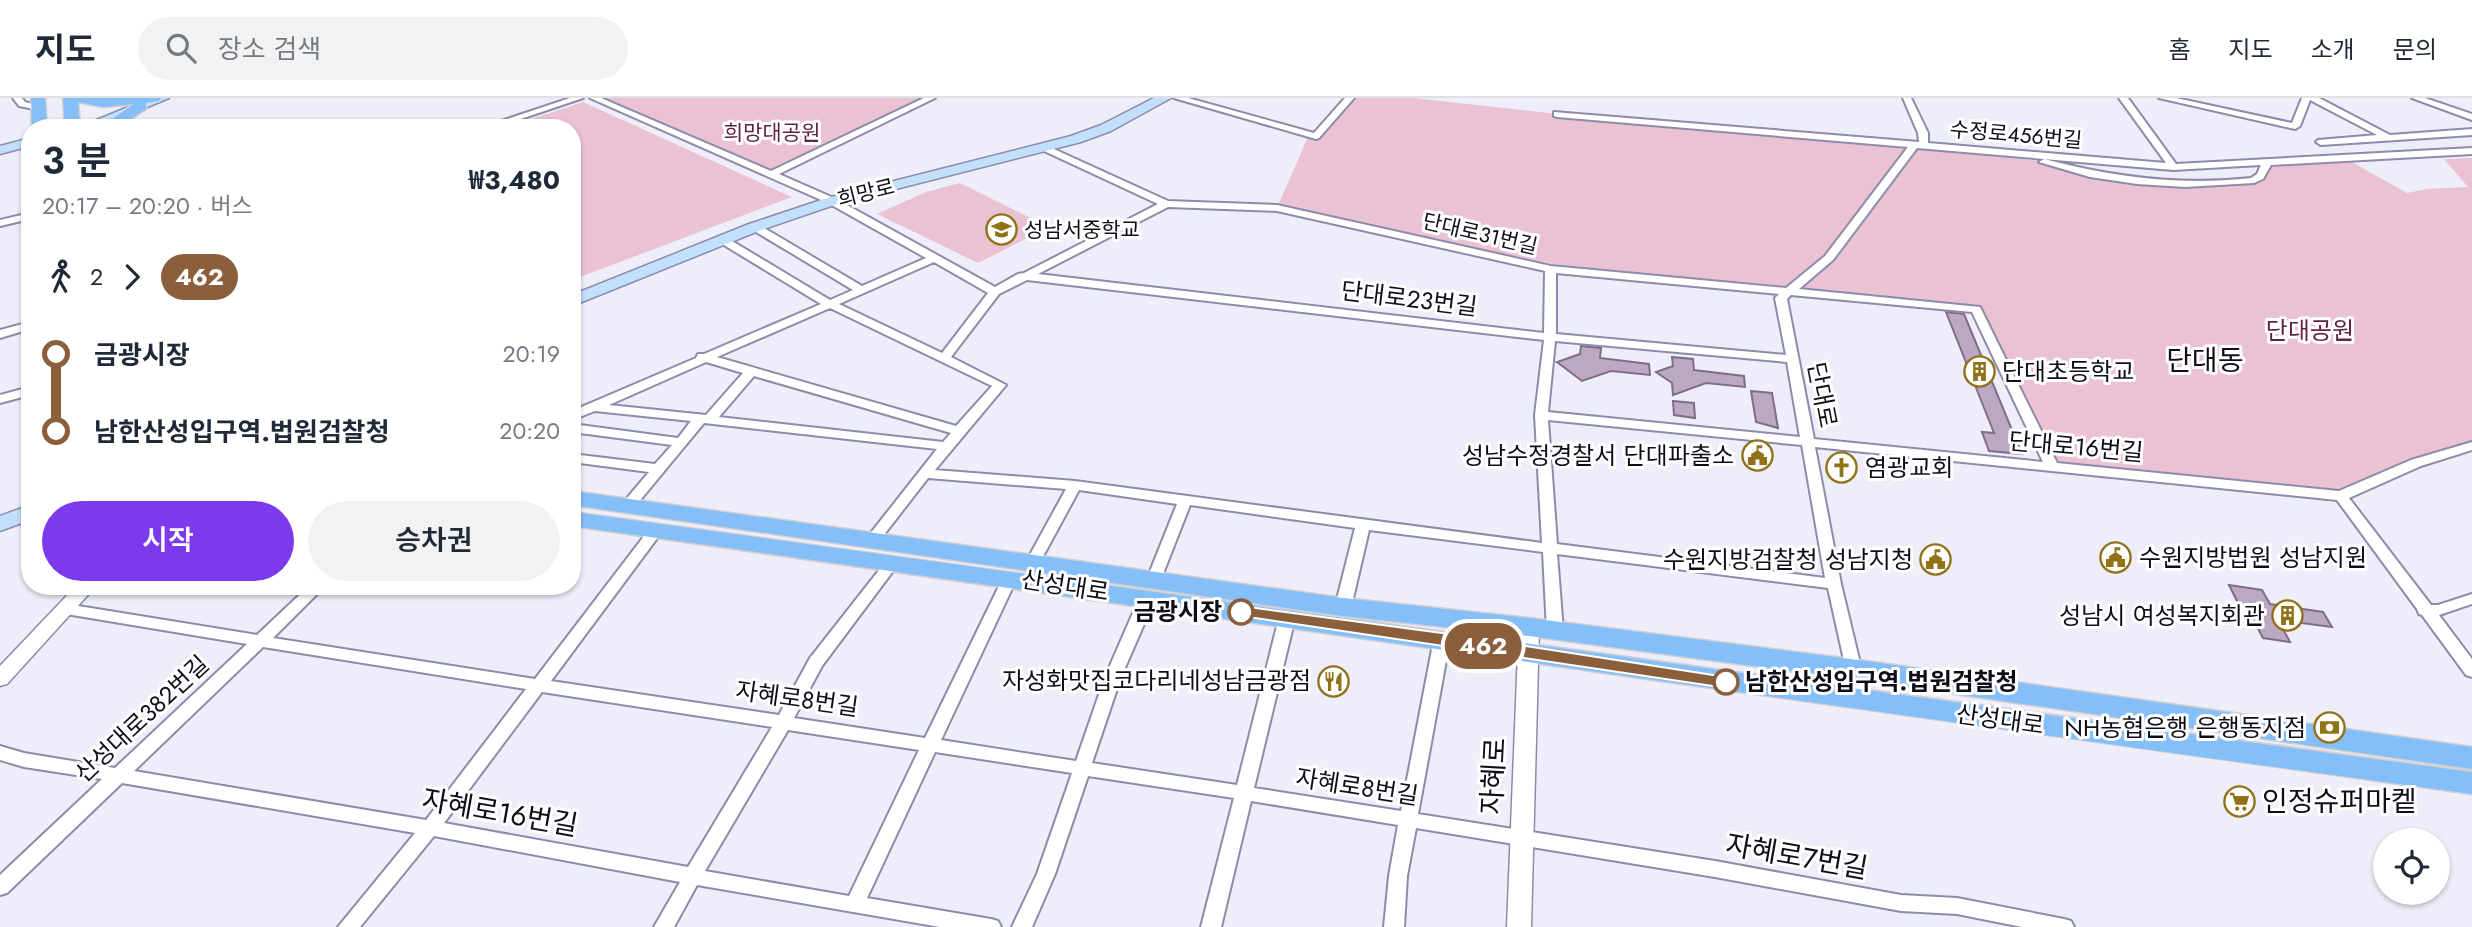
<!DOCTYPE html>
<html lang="ko">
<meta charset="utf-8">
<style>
body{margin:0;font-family:Jost,"Noto Sans KR",sans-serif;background:#f2f2f3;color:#1f2937;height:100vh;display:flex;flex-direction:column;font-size:26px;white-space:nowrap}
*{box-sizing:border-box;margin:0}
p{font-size:23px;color:#747a83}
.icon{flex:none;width:38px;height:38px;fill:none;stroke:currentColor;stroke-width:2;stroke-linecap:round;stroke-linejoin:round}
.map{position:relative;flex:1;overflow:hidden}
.details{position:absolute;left:21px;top:21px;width:560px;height:476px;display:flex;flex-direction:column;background:#fff;border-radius:28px;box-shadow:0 2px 5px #0004}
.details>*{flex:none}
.badge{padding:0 14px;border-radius:23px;font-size:24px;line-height:46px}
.controls{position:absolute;left:2373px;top:730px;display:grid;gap:14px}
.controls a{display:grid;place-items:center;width:77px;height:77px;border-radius:50%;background:#fff;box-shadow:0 2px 5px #0004;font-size:35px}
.map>.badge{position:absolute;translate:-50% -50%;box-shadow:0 0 0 4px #fff}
.legs{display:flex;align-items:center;gap:10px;height:77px;padding:0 21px;font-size:23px}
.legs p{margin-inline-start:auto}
.head{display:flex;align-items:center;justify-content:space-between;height:119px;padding:0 21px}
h1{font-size:38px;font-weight:600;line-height:52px}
.cta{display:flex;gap:14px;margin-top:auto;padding:14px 21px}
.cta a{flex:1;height:80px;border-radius:42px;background:#7c3aed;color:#fff;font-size:28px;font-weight:600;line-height:80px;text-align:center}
.cta a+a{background:#f2f2f3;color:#1f2937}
ul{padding:0 21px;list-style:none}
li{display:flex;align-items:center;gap:24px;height:77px;font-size:26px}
li i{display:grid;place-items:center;width:10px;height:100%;margin:0 9px;background:currentColor}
li i::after{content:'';width:18px;height:18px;margin:-9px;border:5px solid;border-radius:50%;background:#fff}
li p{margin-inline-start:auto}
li:first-child i{background:linear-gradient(#0000 50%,currentColor 0)}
li:last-child i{background:linear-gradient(currentColor 50%,#0000 0)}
header{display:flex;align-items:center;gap:42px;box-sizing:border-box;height:98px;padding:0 35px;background:#fff;border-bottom:2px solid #e0e1e3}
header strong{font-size:33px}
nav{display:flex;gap:38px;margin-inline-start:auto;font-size:24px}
.search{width:490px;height:63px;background:#f2f2f3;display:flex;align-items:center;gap:18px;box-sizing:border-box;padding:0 24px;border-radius:38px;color:#747a83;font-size:26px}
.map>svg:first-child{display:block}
</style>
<header>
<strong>지도</strong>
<div class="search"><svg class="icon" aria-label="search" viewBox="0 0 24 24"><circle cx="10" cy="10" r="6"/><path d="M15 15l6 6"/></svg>장소 검색</div>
<nav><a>홈</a><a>지도</a><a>소개</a><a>문의</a></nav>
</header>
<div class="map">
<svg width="2472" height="829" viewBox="0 0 2472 829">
<rect width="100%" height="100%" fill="#eeeefb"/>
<path fill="#ebc2d3" d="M599,0H928L772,74Z
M1349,0H1413L1557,16L1924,48L2043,64L2054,70L2082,75L2148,85L2253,83L2268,69L2302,64H2352L2407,95L2427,91L2468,89L2444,61L2472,60V348L2341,398L2055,364L1979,210L1787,194L1554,166L1277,110L1307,41Z
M583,4L792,99L572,182V30H504Z
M960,85L1049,129L978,165L877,116L926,94Z"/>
<path fill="#bda8c3" stroke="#806d86" stroke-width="2" d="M1946,214L1964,216L2022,356L1989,353L1982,334L1994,335Z
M1581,248L1601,250L1600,260L1649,266L1650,277L1611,273L1582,283L1557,264L1580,256Z
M1672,259L1693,261L1694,272L1744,278L1745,289L1706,285L1673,297L1672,285L1656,274L1673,268Z
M1751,293L1772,295L1778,330L1756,324Z
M1673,303L1694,305L1695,320L1674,317Z
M2229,487L2262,492L2270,506L2323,514L2332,529L2278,522L2290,544L2263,540L2247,510L2240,509Z"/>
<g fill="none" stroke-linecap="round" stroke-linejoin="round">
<defs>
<path id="minor" d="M13,0H22L25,4L43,9L39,12L19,8Z
M570,0H583L494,30H480Z
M590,0H601L771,73L924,0H935L779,76L836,101L995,189L1018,176L1024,175L1158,106L1042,52L1040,50L1045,47L1168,103L1277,107L1551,168L1786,190L1825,158L1908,49L1557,19L1554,18V14L1919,44L1918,35L1903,0H1911L1928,35V45L2166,65L2119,0H2128L2176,66L2472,50V56L2271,67L2263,81L2254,85L2185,89L2137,86L2090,79L2039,64L2044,61C2112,79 2180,88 2251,80L2257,76L2261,67L2173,72L1917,50L1833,162L1799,191L1980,209L2057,365L2339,393L2411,362L2472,344V352L2421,368L2349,400L2431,507H2438L2472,496V506L2439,517L2472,561V579L2466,577L2422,517L2419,516L2417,511L2337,402L1815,349L1841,486L1869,603L1867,607L1861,609L1855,607L1853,603L1828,490L1557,456L1563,533L1560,537H1550L1547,533L1543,454L1369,432L1351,509L1348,513H1338L1335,509L1355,430L1190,407L1161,481L1154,486L1147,481L1177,406L1079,392L1040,464L1033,469L1026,464L1066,391L928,380L876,447L871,449L864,444L866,441L937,351L704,325L632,412H622L620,409L622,406L649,374L572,364V356L655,366L672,347L572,334V326L678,340L691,323L595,313L572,322V313L696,260L698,256H704L821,206L719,144V140H727L830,202L853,192L751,131V127H759L862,188L926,160L828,105ZM1168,109L1277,113L1545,173L1544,235L1038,176ZM934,164L988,195L942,255L839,206ZM1556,175L1779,196L1775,200L1786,257L1556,236ZM1027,182L1544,242L1535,317L1542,445L1075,383L935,372L1006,287L951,259L999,196ZM1791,197L1972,214L2043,364L1814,341L1787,201ZM830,210L992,288L956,328L717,259ZM1555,243L1787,264L1800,339L1548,314ZM706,264L743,275L706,317L609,307ZM754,278L951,335L943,344L719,319ZM1548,322L1802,347L1825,480L1557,446Z
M1174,0H1188L1314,35L1345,0H1354L1319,40L1316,41Z
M2159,0H2176L2292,25L2302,0H2319L2390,37L2472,31V37L2321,47L2316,44L2318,42L2377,37L2310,2L2300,28L2295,31Z
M2412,0H2425L2472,16V22Z
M30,115V121L0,128V122Z
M30,224V231L0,240V232Z
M30,289V297L0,305V297Z
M656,427L661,429L663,432L661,435L551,583L779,617L810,560L887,462L892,460L899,465L822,568L794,620L925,640L1003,480L1010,475L1017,480L941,642L1076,663L1105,579L1139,501L1142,497H1152L1155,501L1121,579L1092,665L1237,687L1279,520L1282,516H1292L1295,520L1254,690L1401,713L1434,541L1436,537H1448L1450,541L1418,716L1715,763L1901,797L1957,800L2064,821L2071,823L2074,829H2022L1957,816L1901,813L1715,779L1416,730L1407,778L1404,829H1384L1389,778L1398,727L1251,703L1221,829H1201L1234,700L1088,678L1055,776L1032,829H1012L1037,776L1072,675L935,654L867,800L991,821L998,823L1001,829H940L697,787L674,829H654L680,784L434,738L360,829H338L415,735L122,685L7,795L0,797V777L102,681L24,669L0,662V648L24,655L115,670L247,546L66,516L61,515L58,511L61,507L66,506L257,537L309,488H325L273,540L535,581L651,429ZM263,549L526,591L426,722L134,673ZM542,594L772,629L688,769L444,725ZM788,632L919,652L849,798L705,773Z"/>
<path id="tertiary" d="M76,488H96L7,586L0,588V568Z
M1529,522L1536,524L1539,529L1531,829H1507L1519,529L1522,524Z"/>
<path id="secondary" d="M150,0H169L97,30H77Z
M1154,0H1171L1111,33L1081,44L837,106L761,132L572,208V197L749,126L827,100L1071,38L1101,27Z
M30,40V48L0,56V48Z
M30,407V422L0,433V418Z"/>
<path id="primary" d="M31,0H45L47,30H32Z
M63,0H161L159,3L146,5V11L117,30H99L134,6L103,9L78,4L80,30H65Z
M572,393L1343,500L1529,520L1866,563L2472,649V671L1866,583L1529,538L1343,518L572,407Z
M572,414C1206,500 1838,590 2472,674V696C1838,610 1206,517 572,428Z"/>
</defs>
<use href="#minor" stroke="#8c8caa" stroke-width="4"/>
<use href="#tertiary" stroke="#8c8caa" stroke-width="3"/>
<use href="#secondary" stroke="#8c8caa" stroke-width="3"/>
<use href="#primary" stroke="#cfcfd1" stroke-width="3"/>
<use href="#minor" fill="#fff" fill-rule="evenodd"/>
<use href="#tertiary" fill="#fff" fill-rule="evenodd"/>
<use href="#secondary" fill="#c2dffc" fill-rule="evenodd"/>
<use href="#primary" fill="#85bffa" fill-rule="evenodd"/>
</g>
<path fill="#8b5e3c" stroke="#fff" stroke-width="2" d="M1241,508L1442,535L1726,579L1734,584L1726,590L1235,517L1233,514Z"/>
<defs>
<symbol id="school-ring" viewBox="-11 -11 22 22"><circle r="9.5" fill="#fff" stroke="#907318" stroke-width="1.5"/><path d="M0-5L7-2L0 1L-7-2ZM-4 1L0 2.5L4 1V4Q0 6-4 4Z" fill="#907318"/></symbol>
<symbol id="building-ring" viewBox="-11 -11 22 22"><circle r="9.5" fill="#fff" stroke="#907318" stroke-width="1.5"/><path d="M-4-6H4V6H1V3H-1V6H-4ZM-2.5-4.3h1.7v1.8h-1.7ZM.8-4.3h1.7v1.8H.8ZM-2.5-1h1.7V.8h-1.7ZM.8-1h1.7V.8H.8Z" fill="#907318"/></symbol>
<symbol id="civic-ring" viewBox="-11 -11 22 22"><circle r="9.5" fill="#fff" stroke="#907318" stroke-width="1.5"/><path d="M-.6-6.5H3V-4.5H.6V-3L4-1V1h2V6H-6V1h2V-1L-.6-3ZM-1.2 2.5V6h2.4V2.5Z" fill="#907318"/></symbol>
<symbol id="church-ring" viewBox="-11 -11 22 22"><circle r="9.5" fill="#fff" stroke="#907318" stroke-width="1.5"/><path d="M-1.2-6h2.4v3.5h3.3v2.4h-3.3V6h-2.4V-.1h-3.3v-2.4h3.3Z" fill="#907318"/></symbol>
<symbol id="restaurant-ring" viewBox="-11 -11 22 22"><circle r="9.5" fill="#fff" stroke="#907318" stroke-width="1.5"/><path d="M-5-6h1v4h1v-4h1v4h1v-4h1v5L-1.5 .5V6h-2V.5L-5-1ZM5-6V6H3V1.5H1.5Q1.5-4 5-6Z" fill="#907318"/></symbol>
<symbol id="bank-ring" viewBox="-11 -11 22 22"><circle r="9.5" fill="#fff" stroke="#907318" stroke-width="1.5"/><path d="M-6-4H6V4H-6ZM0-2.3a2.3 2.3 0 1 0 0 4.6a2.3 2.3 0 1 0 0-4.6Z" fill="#907318"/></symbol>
<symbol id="supermarket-ring" viewBox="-11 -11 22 22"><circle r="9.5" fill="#fff" stroke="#907318" stroke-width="1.5"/><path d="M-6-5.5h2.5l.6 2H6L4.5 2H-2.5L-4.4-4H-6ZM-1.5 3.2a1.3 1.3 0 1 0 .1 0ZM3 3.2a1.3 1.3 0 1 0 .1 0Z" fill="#907318"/></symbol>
</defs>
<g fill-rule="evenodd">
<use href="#school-ring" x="984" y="114" width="35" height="35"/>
<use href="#building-ring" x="1962" y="256" width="35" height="35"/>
<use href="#civic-ring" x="1740" y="340" width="35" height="35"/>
<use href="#church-ring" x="1824" y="352" width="35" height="35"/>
<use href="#civic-ring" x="2098" y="442" width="35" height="35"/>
<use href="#civic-ring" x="1918" y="444" width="35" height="35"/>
<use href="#building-ring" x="2270" y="500" width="35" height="35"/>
<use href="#restaurant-ring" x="1316" y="566" width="35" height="35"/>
<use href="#bank-ring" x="2312" y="612" width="35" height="35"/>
<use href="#supermarket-ring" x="2222" y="686" width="35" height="35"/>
</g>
<g fill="#fff" stroke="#8b5e3c" stroke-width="3.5">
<circle cx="1241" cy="514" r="12"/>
<circle cx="1726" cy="584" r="12"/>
</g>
<g text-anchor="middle" stroke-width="6" stroke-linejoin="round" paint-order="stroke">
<g font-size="21" fill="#602443" stroke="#fff">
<text x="772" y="42">희망대공원</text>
</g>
<g font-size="21" fill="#0e0e19" stroke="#fff">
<text transform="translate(2016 37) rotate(5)" y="7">수정로456번길</text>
<text transform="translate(866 95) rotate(-14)" y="7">희망로</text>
<text transform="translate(1480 136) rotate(13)" y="7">단대로31번길</text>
</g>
<g font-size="21" fill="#0e0e19" stroke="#fff" text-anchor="start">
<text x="1024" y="139">성남서중학교</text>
</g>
<g font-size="24" fill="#0e0e19" stroke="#fff">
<text transform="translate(1409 201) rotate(7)" y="8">단대로23번길</text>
<text transform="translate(1822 297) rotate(79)" y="8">단대로</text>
<text transform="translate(2076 349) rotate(5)" y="8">단대로16번길</text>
<text transform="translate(1065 488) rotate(9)" y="8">산성대로</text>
<text transform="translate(797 601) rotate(8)" y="8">자혜로8번길</text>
<text transform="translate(142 621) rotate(-43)" y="8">산성대로382번길</text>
<text transform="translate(2000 622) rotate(8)" y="8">산성대로</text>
<text transform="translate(1357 689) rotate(9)" y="8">자혜로8번길</text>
</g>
<g font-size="24" fill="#602443" stroke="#fff">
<text x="2310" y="241">단대공원</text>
</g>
<g font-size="24" fill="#0e0e19" stroke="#fff" text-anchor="end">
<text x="2002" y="282" text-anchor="start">단대초등학교</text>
<text x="1734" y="366">성남수정경찰서 단대파출소</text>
<text x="1865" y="378" text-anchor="start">염광교회</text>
<text x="2139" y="468" text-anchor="start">수원지방법원 성남지원</text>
<text x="1913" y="470">수원지방검찰청 성남지청</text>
<text x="2265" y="526">성남시 여성복지회관</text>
<text x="1311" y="591">자성화맛집코다리네성남금광점</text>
<text x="2306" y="638">NH농협은행 은행동지점</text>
</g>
<g font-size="24" font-weight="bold" fill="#0e0e19" stroke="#fff" text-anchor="end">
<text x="1222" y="522">금광시장</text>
<text x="1745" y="592" text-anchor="start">남한산성입구역.법원검찰청</text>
</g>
<g font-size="28" fill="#0e0e19" stroke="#fff">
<text x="2205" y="272">단대동</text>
</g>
<g font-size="28" fill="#0e0e19" stroke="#fff">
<text transform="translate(1493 678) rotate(-87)" y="10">자혜로</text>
<text transform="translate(500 714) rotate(10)" y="10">자혜로16번길</text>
<text transform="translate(1797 758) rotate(10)" y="10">자혜로7번길</text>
</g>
<g font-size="28" fill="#0e0e19" stroke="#fff" text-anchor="start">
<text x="2262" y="713">인정슈퍼마켙</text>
</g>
</g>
</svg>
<div class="controls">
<a><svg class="icon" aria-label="locate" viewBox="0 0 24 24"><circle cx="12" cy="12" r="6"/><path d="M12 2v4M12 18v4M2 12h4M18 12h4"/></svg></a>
</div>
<b class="badge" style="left:1483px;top:548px;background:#8b5e3c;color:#fff">462</b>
<section class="details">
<div class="head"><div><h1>3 분</h1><p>20:17 – 20:20 · 버스</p></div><b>₩3,480</b></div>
<div class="legs"><svg class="icon" aria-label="walk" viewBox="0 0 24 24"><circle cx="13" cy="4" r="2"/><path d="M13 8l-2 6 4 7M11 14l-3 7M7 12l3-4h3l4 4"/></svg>2<svg class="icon" aria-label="forward" viewBox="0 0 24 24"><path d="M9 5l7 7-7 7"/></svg><b class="badge" style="background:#8b5e3c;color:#fff">462</b></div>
<ul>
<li><i style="color:#8b5e3c"></i><b>금광시장</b><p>20:19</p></li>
<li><i style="color:#8b5e3c"></i><b>남한산성입구역.법원검찰청</b><p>20:20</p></li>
</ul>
<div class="cta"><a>시작</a><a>승차권</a></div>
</section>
</div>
